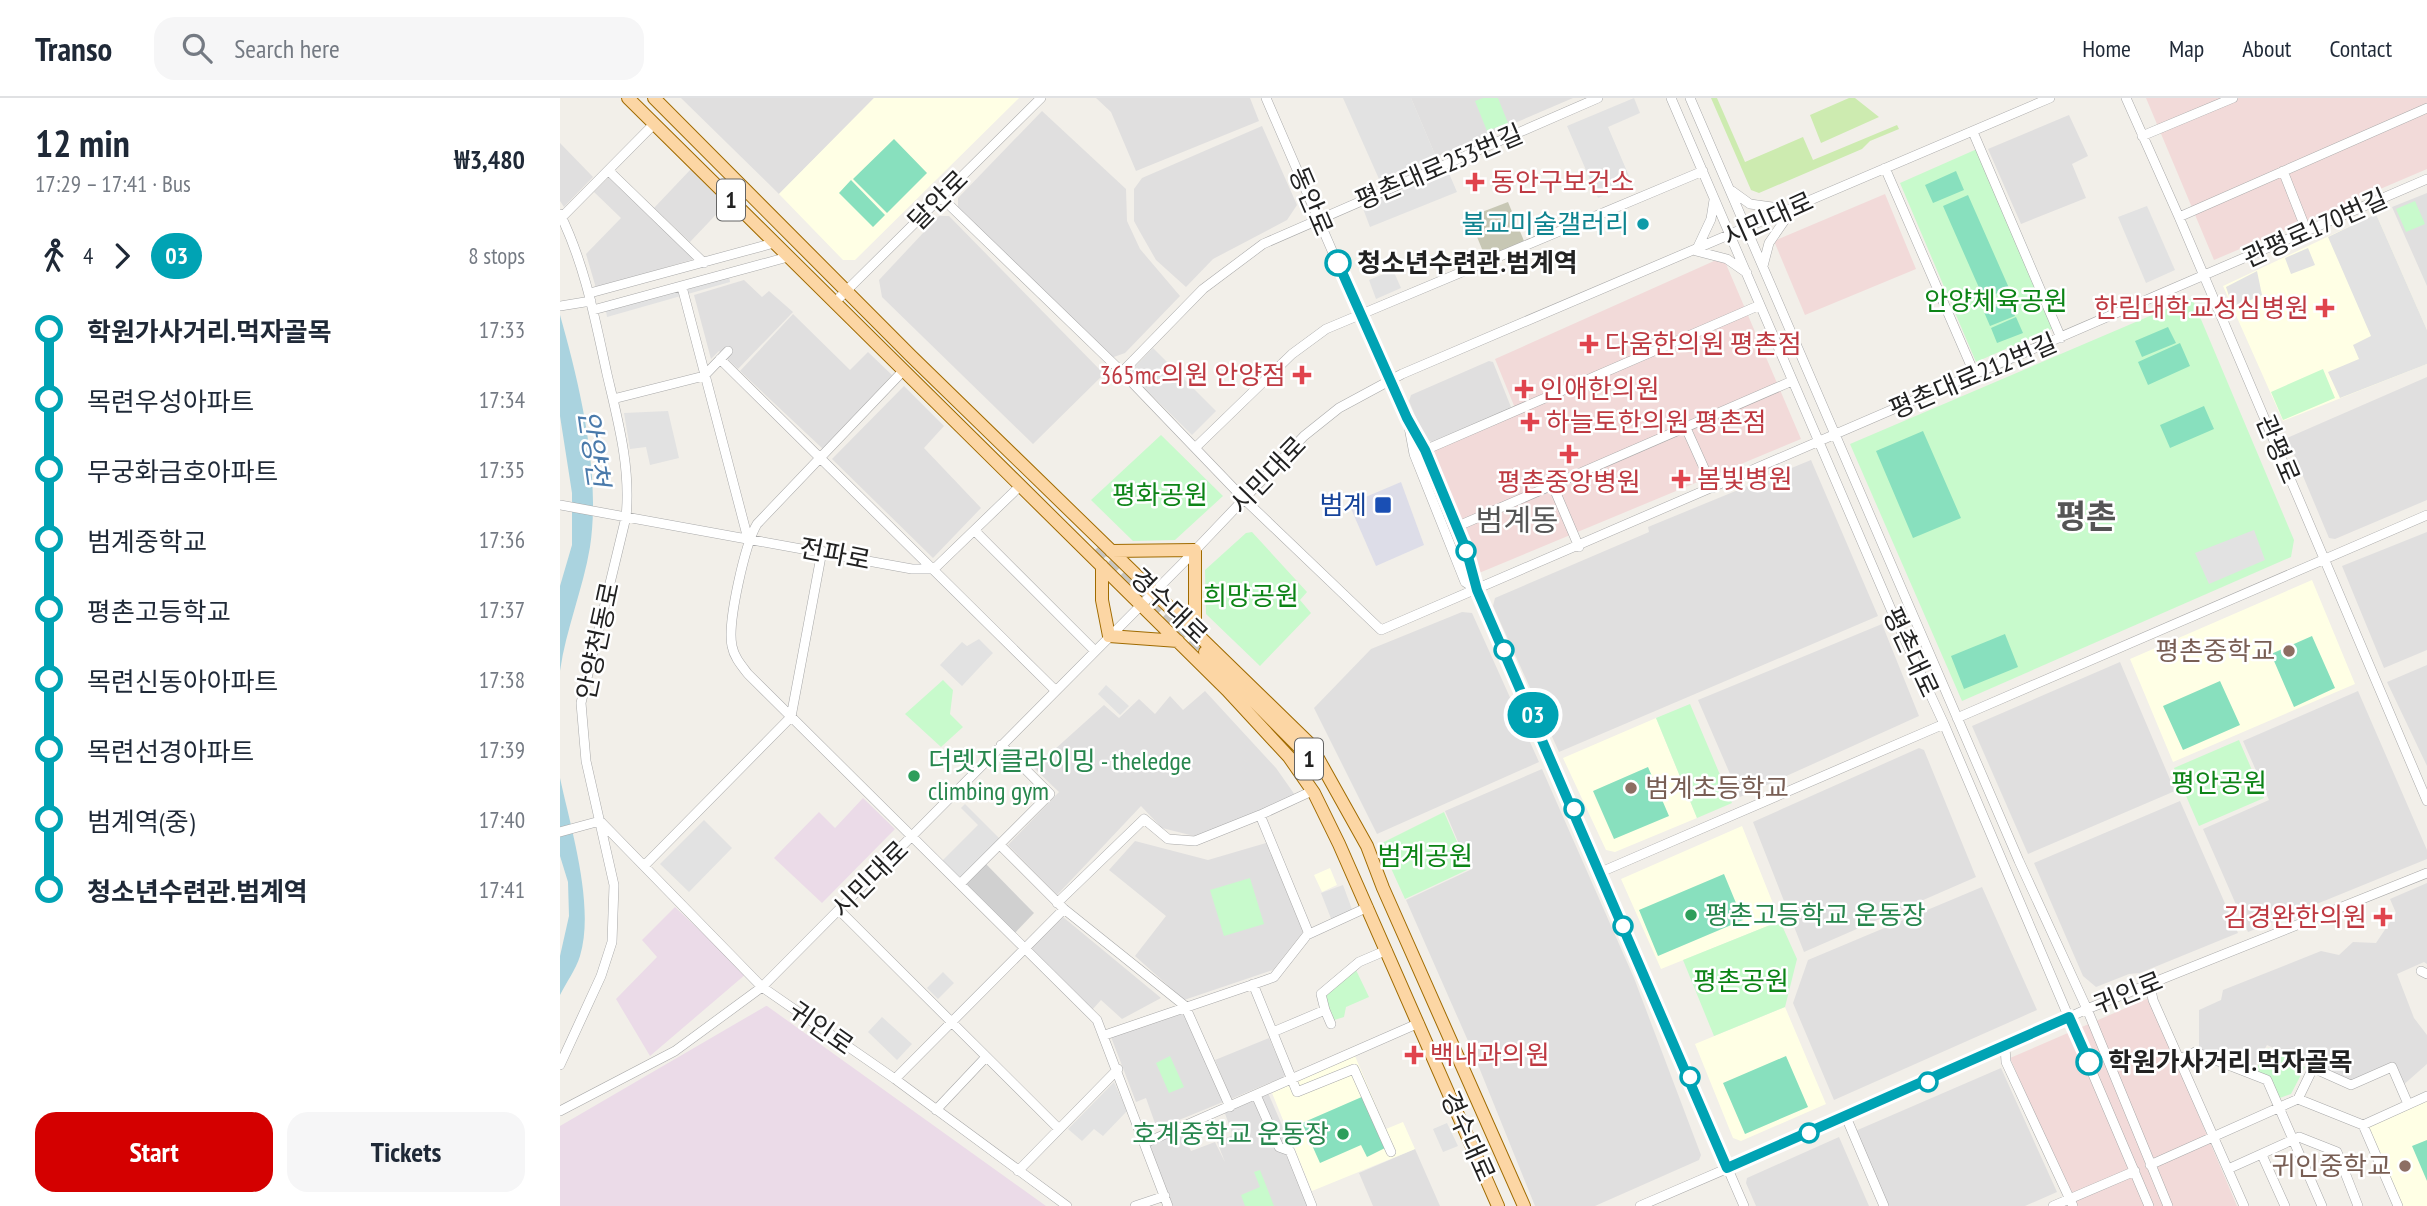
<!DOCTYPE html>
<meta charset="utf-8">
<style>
body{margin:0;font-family:"PT Sans Narrow","Noto Sans KR",sans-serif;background:#f6f6f7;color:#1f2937;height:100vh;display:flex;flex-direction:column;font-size:26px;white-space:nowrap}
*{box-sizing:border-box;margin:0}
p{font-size:23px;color:#747a83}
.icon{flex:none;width:38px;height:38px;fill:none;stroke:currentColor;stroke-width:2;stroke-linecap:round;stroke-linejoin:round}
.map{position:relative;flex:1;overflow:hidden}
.sheet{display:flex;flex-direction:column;background:#fff;width:560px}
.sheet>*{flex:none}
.badge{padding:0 14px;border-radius:23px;font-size:24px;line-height:46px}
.map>.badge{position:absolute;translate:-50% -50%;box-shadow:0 0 0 4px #fff}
.legs{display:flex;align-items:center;gap:10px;height:77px;padding:0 35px;font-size:23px}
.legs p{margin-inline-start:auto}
.headline{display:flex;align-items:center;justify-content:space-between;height:119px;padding:0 35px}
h1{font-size:38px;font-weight:600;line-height:52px}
.primary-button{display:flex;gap:14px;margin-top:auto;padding:14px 35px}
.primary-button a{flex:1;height:80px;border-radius:21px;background:#d40000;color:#fff;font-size:28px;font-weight:600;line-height:80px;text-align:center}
.primary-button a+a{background:#f6f6f7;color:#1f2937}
ul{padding:0 35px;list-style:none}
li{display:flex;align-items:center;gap:24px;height:70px;font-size:26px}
li i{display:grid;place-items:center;width:10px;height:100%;margin:0 9px;background:currentColor}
li i::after{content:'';width:18px;height:18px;margin:-9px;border:5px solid;border-radius:50%;background:#fff}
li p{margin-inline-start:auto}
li:first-child i{background:linear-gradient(#0000 50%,currentColor 0)}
li:last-child i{background:linear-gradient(currentColor 50%,#0000 0)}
header{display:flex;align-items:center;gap:42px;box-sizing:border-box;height:98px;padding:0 35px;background:#fff;border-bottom:2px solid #e0e1e3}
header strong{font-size:33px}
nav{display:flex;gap:38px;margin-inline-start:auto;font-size:24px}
.search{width:490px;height:63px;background:#f6f6f7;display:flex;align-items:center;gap:18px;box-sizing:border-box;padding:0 24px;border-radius:21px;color:#747a83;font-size:26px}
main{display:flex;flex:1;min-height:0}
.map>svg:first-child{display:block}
</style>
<header>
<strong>Transo</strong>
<div class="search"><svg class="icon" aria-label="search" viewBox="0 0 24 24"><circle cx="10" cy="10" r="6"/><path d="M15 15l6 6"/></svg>Search here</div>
<nav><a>Home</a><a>Map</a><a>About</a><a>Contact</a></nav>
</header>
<main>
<section class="sheet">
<div class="headline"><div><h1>12 min</h1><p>17:29 – 17:41 · Bus</p></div><b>₩3,480</b></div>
<div class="legs"><svg class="icon" aria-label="walk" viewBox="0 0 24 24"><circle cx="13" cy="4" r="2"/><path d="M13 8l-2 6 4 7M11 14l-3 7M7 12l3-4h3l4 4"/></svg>4<svg class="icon" aria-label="forward" viewBox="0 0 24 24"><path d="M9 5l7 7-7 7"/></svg><b class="badge" style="background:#00a3b4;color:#fff">03</b><p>8 stops</p></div>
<ul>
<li><i style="color:#00a3b4"></i><b>학원가사거리.먹자골목</b><p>17:33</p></li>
<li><i style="color:#00a3b4"></i><span>목련우성아파트</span><p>17:34</p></li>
<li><i style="color:#00a3b4"></i><span>무궁화금호아파트</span><p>17:35</p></li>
<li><i style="color:#00a3b4"></i><span>범계중학교</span><p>17:36</p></li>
<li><i style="color:#00a3b4"></i><span>평촌고등학교</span><p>17:37</p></li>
<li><i style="color:#00a3b4"></i><span>목련신동아아파트</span><p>17:38</p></li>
<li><i style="color:#00a3b4"></i><span>목련선경아파트</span><p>17:39</p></li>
<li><i style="color:#00a3b4"></i><span>범계역(중)</span><p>17:40</p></li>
<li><i style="color:#00a3b4"></i><b>청소년수련관.범계역</b><p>17:41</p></li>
</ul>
<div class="primary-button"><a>Start</a><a>Tickets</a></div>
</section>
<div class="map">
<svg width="1867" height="1108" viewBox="0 0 1867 1108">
<rect width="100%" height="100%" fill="#f2efe9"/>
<path fill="#e0dfdf" d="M121,0H314L219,96Z
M536,0H690L699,23L576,73L551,14Z
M851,0H1013L876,59Z
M482,13L566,91L567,123L580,151L620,198L565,255L551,260L398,110V100Z
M1509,17L1528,58L1512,66L1526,100L1461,126L1428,51Z
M702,28L737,107L727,122L653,161L626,189L596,162L580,134L574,123V91L582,80Z
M0,45L33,79L4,109L0,103Z
M131,71L167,105L130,144L94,110Z
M50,78L134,161L36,190L26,156L61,120L34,94Z
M1867,95V188L1832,109Z
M379,118H389L544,276L473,346L322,199L319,182Z
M184,182L202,199L209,193L233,214L178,271L159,253L151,261L134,197Z
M233,216L290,272L308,254L332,277L263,351L180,273Z
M929,263L933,264L951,309L945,315L874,345L865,341L849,303L851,297Z
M1867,279V402L1775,441L1769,440L1727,340Z
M344,288L384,328L364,350L421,410L373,460L272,361Z
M1251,362L1318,518L999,654L933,508L935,500L1089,434L1088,429Z
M1867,434V552L1824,570L1782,468Z
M902,514L912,515L979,664L817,736L754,610L811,551Z
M1322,526L1359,618L1180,699L1138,602Z
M1560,564L1615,693L1468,756L1412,628Z
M1867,567V668L1827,584Z
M645,593L716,670L735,697L671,727L634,738L602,730L581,708L497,797L448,747L499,694L474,670L544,607L559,620L579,601L595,616L610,598L623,612Z
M1798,593L1867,752V761L1688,834L1643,731L1709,702L1683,643Z
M1359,650L1364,652L1416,779L1244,854L1193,724Z
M982,671L1074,880L1141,1057L1139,1062L1035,1108H975L912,952L846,802L910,772L885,713Z
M1620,703L1678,835L1580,875L1569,876L1536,889L1523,878L1474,765Z
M575,743L648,762L706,745L743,834L713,872L624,902L575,858L606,818L549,772Z
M1867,785V866L1864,864L1837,876L1854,920L1867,937V966L1841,989L1833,968L1788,984L1707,947L1692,973L1639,951V912L1661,902L1663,892L1761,853L1779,857L1793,844L1816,845L1836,815L1830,801Z
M1422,789L1477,912L1274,1002L1233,905L1248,862Z
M503,819L601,900L562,921L541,902L532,912L473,854L472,849Z
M624,911L663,1004L597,1031L586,1000L576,1004L551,939Z
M709,940L726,978L671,1001L655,962Z
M1441,970L1497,1094L1465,1108H1326L1293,1034Z
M708,995L757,1108H611L589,1045L621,1032L631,1053L655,1044L665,1064L657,1044L673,1037L664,1013Z
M1279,1039L1309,1108H1196L1186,1085L1187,1080Z
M855,1051L880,1108H813L799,1075Z"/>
<path fill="#f2dad9" d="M1586,0H1867V71L1654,162Z
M1325,96L1356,171L1245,217L1214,143Z
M1163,159L1241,341L919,475L872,352L957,315L935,261Z
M1589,900L1677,1108H1515L1450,960Z"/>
<path fill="#ebdbe8" d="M303,700L335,731L262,805L214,760L259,714L275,730Z
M115,809L186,876L90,958L56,901L97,859L82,842Z
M206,908H207L486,1108H0V1028Z"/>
<path fill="#ffffe5" d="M314,0H459L295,162H283L219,96Z
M1816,116L1867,232V266L1723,323L1663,188Z
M1752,482L1795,586L1613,664L1570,561Z
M1096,620L1137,720L1055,754L1046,752L1003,660Z
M1182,728L1220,823L1101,871L1061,781Z
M770,770L777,787L762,794L754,777Z
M1225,909L1266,1006L1181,1043L1173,1040L1135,946Z
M795,958L826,1031L843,1024L855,1051L752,1093L712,995Z
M1867,1003V1108H1840L1808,1029Z"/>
<path fill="#d0d0d0" d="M425,765L474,815L453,837L403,787Z"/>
<path fill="#c7c7b4" d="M948,104L964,143L926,161L909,119Z"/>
<path fill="#cdebb0" d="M1151,0H1157L1185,64L1243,39L1253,62L1337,27L1339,31L1310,43L1302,51L1199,95L1191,92Z
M1289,0H1295L1319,19L1261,45L1250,17Z"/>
<path fill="#c8facc" d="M923,0H938L948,25L927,33L915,3Z
M1417,51L1494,230L1416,264L1340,85Z
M1855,103L1865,126L1846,134L1836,111Z
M1632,200L1734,442L1731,459L1402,603L1290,346Z
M1763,271L1775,300L1723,322L1711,294Z
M601,337L663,398L615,442L573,443L531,402Z
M692,434L747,494L740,502L751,515L700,568L646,516L645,472L686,435Z
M383,582L393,592L390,616L403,629L381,649L345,616Z
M1130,606L1172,705L1137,720L1096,620Z
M1679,642L1704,700L1639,728L1614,670Z
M884,714L909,771L845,801L820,746Z
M690,780L704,826L664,838L650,792Z
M1220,823L1237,861L1225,909L1154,938L1123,862Z
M796,872L809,899L786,909L784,919L771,923L761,899Z
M1708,950L1745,969L1731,996L1717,1001L1708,980L1694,975Z
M610,958L624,989L609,995L596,965Z
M700,1072L714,1108H685L681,1097L700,1089L694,1074Z"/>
<path fill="#88e0be" d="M334,41L367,75L327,115L293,81Z
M1396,73L1404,92L1373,105L1365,87Z
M291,82L325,117L313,129L279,95Z
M1408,97L1449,190L1424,201L1383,108Z
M1449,203L1455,218L1430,228L1424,214Z
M1456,219L1463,235L1437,245L1431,230Z
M1608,229L1616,245L1582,259L1575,243Z
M1620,245L1630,268L1588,287L1578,264Z
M1644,308L1654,331L1610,350L1600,327Z
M1363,333L1401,420L1353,440L1316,353Z
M1445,536L1458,569L1404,591L1391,558Z
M1752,538L1775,590L1734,609L1711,556Z
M1660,583L1680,627L1623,652L1603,608Z
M1088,669L1109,718L1054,741L1033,693Z
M1164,776L1183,822L1098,858L1079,812Z
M1226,958L1248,1009L1185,1036L1163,985Z
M804,998L825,1050L807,1059L801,1047L760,1065L742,1025Z
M1867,1042V1083L1852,1048Z"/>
<path fill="#e2e2e2" d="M783,0H851L876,59L819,81Z
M1074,0L1080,15L1048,29L1072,85L1038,100L1007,28Z
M888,73L897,94L810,129L802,108Z
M1587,108L1615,172L1586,185L1558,119Z
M1816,116L1867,232V266L1780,300L1768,274L1799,261L1793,247L1811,238L1768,139Z
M1748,150L1755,167L1731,176L1725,160Z
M833,172L841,190L816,201L809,182Z
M1697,173L1702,197L1673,210L1666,189Z
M169,178L170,184L47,219L46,213Z
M593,250L656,313L632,337L569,275Z
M108,313L119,360L90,367L86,349L70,351L64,315Z
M1694,432L1705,462L1649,486L1635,455Z
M419,541L433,555L402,588L380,567L402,544L407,548Z
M546,587L569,608L560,617L538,596Z
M405,706L440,741L400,782L382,763L418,727L401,710Z
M144,722L172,750L129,794L100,766Z
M783,787L793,814L772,823L761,795Z
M383,874L394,885L378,901L367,890Z
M322,919L352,946L337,962L308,934Z
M554,984L567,1013L543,1038L534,1031L522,1043L508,1031Z
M887,1025L898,1048L883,1054L873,1031Z"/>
<path fill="#dddde8" d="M841,384L864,447L816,468L789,406Z"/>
<path fill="#aad3df" d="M0,217C20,288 41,375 30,449C23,491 6,531 0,573V488L12,447V395L0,318Z
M0,680C11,731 35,808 20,858C16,871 6,885 0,897V858L9,818L8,784L0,758Z"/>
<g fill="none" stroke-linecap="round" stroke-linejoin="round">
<path stroke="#c8c6c1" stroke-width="12" stroke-dasharray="12 6" stroke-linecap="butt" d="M535,452L576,494
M581,490L645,554"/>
<defs>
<path id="minor" d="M706,0L818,259L865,352L906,451L917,492L1184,1108
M1111,0L1333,516L1384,626L1589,1108
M1130,0L1459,763L1527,911L1608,1108
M1566,0L1619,119L1867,703
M1413,34L1501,240
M1582,38L1673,0
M1325,70L1415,277
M1723,73L1747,134
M50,74L144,165
M1172,93L1190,106L1227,111
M381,99L562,274L684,401L821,532L1867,81
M1154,102L1151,121L1136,153L1167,161L1187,175
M0,116C25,167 35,221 47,276C58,323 71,370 66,419L21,605L26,663L54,787L52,844L41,878L0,967
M2,119L94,26
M1619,119L1867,10
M1203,168L1209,145L1231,113
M122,189L188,441
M30,195L214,145
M274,205L481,0
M0,208L31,203
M33,212L228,159
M160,261L495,592
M343,273L197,426C185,446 167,525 172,548C174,559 181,567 188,576L537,922L608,1108
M562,274L643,191L703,146L1038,0
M53,301L144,278L168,253
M849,329L854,356L905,484L917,492
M1126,330L1153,390
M636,349L732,256L766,231L1143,73
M865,352L1200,207
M993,388L1019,449
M0,407L352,471H374L460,388
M896,429L1232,283
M416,434L535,553
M1397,620L1867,417
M0,734L40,723L202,889L335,981L507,1108
M440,747L504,811L625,908L670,1009
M84,768L231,619L262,453
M1041,774L1384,626
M400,786L490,696L441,647
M497,805L584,721L608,741L635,743L700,717
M279,812L499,1031
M749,836L700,717L752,693
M1861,873L1867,876
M693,886L737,994L794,971L831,1054
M1590,887L1593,902L1684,1108
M765,912L771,926
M713,934L765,912L761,896L799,864L827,852
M545,937L706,882L714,879L747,837L808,809
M1445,949L1446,964L1513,1108
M1620,961L1635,954L1707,982L1762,1108
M335,981L504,811
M696,997L719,1049L730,1053L752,1108
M1738,1001L1753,970L1791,987L1832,969L1848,1006
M376,1012L426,959
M0,1013L115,953L202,889L623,465L744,338L779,310L842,276L1490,0
M1286,1019L1324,1108
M1803,1027L1867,998
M585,1045L859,925
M1702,1057L1725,1108
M1590,1067L1738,1001L1803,1027L1838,1108
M1668,1071L1739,1039L1777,1054L1798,1108
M458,1073L558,971
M575,1108L605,1098
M1080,1108L1368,984L1527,911L1867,775
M1493,1108L1575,1073"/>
<path id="major" d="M68,0L667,592L729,659L754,695L779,746L938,1108
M94,0L351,258L750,646L807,748L823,790L964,1108
M551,453L635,452V531
M542,468V502L549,538L618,543
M645,554L742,652L758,673"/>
</defs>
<use href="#minor" stroke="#a9a9a9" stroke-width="10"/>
<use href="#major" stroke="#a06b00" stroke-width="14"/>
<use href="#minor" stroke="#fff" stroke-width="9"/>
<use href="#major" stroke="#fcd6a4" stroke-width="12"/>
</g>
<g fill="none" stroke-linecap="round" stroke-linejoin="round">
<defs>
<path id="line-1" d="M778,165L847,320L865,352L906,451L917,492L1167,1070L1509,919L1529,964"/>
</defs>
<use href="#line-1" stroke="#fff" stroke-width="16"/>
<use href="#line-1" stroke="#00a3b4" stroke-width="10"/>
</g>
<g fill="#e0444e" stroke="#fff" stroke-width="2.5">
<path d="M911.5 73.5h7v7h7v7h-7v7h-7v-7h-7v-7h7z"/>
<path d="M1761.5 199.5h7v7h7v7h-7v7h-7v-7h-7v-7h7z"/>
<path d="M1025.5 235.5h7v7h7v7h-7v7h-7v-7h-7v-7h7z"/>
<path d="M738.5 266.5h7v7h7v7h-7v7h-7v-7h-7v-7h7z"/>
<path d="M960.5 280.5h7v7h7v7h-7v7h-7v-7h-7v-7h7z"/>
<path d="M966.5 313.5h7v7h7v7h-7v7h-7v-7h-7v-7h7z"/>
<path d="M1005.5 345.5h7v7h7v7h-7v7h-7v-7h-7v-7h7z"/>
<path d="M1117.5 370.5h7v7h7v7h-7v7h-7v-7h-7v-7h7z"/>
<path d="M1819.5 808.5h7v7h7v7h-7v7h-7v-7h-7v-7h7z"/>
<path d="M850.5 946.5h7v7h7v7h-7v7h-7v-7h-7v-7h7z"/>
</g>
<circle fill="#0f9aa8" stroke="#fff" stroke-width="2.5" cx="1083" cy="126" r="7"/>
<g fill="#fff" stroke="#00a3b4" stroke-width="3.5">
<circle cx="778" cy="165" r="12"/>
<circle cx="906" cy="453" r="9"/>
<circle cx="944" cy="552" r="9"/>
<circle cx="1014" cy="711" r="9"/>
<circle cx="1063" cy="828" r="9"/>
<circle cx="1529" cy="964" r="12"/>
<circle cx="1130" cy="979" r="9"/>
<circle cx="1368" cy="984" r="9"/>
<circle cx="1249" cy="1035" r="9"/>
</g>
<rect fill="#1a4fb4" stroke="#fff" stroke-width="2.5" x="814" y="398" width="18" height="18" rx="3.5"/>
<g fill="#8d6e63" stroke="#fff" stroke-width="2.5">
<circle cx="1729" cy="553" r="7"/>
<circle cx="1071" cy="690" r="7"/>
<circle cx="1845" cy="1068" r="7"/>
</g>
<g fill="#2e9e5b" stroke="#fff" stroke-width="2.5">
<circle cx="354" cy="678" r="7"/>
<circle cx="1131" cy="817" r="7"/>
<circle cx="783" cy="1036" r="7"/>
</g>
<g text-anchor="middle" stroke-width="5" stroke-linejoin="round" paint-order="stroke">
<g fill="#fff" stroke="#646464" stroke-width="2">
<rect x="157" y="81.5" width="28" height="41" rx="5"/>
<rect x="735" y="640.5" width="28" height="41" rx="5"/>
</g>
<g font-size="24" font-weight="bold" fill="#222">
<text x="171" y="110">1</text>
<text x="749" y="669">1</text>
</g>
<g font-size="26" fill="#222" stroke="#fff">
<text transform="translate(879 69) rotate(-23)" y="9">평촌대로253번길</text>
<text transform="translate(378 102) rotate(-45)" y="9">달안로</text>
<text transform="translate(751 103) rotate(67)" y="9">동안로</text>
<text transform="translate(1208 121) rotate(-24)" y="9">시민대로</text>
<text transform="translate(1755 130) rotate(-24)" y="9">관평로170번길</text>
<text transform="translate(1413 278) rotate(-23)" y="9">평촌대로212번길</text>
<text transform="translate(1718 351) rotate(67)" y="9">관평로</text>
<text transform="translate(708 377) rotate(-46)" y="9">시민대로</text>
<text transform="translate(275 456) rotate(11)" y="9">전파로</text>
<text transform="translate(609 508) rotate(44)" y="9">경수대로</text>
<text transform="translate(38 543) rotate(-78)" y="9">안양천동로</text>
<text transform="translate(1351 554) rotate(65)" y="9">평촌대로</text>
<text transform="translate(310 781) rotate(-45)" y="9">시민대로</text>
<text transform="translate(1568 895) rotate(-22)" y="9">귀인로</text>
<text transform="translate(261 930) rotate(35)" y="9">귀인로</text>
<text transform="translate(908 1038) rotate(66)" y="9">경수대로</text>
</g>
<g font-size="26" fill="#be3a42" stroke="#fff" text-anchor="start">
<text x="931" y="93">동안구보건소</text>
<text x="1749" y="219" text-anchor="end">한림대학교성심병원</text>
<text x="1045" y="255">다움한의원 평촌점</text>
<text x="726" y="286" text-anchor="end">365mc의원 안양점</text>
<text x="980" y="300">인애한의원</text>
<text x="986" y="333">하늘토한의원 평촌점</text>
<text x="1137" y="390">봄빛병원</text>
<text x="1009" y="393" text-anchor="middle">평촌중앙병원</text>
<text x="1807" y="828" text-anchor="end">김경완한의원</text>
<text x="870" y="966">백내과의원</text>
</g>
<g font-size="26" fill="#0d838f" stroke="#fff" text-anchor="end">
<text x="1069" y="135">불교미술갤러리</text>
</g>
<g font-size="26" font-weight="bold" fill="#222" stroke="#fff" text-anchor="start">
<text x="797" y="174">청소년수련관.범계역</text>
<text x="1548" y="973">학원가사거리.먹자골목</text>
</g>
<g font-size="26" fill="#0c8416" stroke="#fff">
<text x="1436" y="212">안양체육공원</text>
<text x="600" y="406">평화공원</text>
<text x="691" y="507">희망공원</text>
<text x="1659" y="694">평안공원</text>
<text x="865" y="767">범계공원</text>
<text x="1181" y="892">평촌공원</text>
</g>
<g font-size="26" fill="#164399" stroke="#fff" text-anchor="end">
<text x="807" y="416">범계</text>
</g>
<g font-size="26" fill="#785e54" stroke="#fff" text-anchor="end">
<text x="1715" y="562">평촌중학교</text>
<text x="1085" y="699" text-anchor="start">범계초등학교</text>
<text x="1831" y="1077">귀인중학교</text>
</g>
<g font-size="26" fill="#27864d" stroke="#fff" text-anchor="start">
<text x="368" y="672">더렛지클라이밍 - theledge<tspan x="368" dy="30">climbing gym</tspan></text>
<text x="1145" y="826">평촌고등학교 운동장</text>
<text x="769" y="1045" text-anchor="end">호계중학교 운동장</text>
</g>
<g font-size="28" font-style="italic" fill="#4a7aab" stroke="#fff">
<text transform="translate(34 350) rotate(82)" y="10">안양천</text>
</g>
<g font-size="30" fill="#555" stroke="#fff">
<text x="957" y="433">범계동</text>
</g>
<g font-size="33" font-weight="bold" fill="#555" stroke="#fff">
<text x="1526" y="430">평촌</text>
</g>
</g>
</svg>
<b class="badge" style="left:973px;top:617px;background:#00a3b4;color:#fff">03</b>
</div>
</main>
